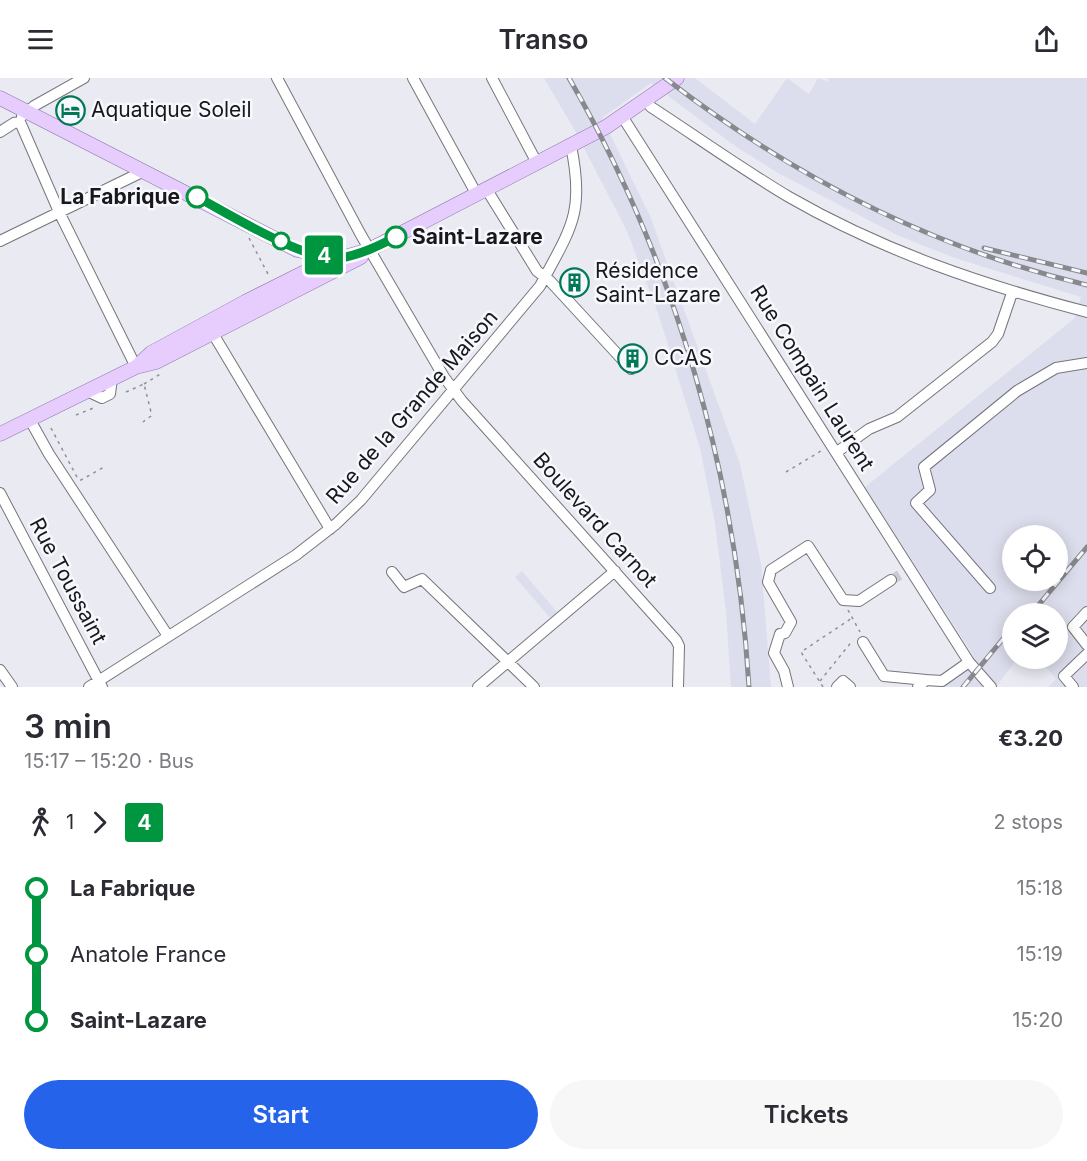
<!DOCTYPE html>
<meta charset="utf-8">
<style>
body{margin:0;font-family:Inter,sans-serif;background:#f7f7f7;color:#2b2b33;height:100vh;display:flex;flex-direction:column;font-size:22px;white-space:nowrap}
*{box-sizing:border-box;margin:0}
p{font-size:20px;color:#7c7c81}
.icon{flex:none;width:33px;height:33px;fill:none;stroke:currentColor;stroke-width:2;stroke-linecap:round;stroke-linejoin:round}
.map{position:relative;height:609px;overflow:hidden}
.details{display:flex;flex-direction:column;background:#fff;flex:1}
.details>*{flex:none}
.badge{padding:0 12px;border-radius:4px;font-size:21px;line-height:39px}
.tools{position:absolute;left:1002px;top:447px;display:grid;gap:12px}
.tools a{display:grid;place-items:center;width:66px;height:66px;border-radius:50%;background:#fff;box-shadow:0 3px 15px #0003;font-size:30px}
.map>.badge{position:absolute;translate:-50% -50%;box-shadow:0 0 0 3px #fff}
.legs{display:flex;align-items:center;gap:9px;height:66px;padding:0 24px;font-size:20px}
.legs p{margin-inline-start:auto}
.headline{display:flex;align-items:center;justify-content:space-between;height:102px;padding:0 24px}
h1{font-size:33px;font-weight:600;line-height:45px}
.action{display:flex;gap:12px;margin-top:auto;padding:12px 24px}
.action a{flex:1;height:69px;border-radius:36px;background:#2563eb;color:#fff;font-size:24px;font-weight:600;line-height:69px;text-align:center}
.action a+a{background:#f7f7f7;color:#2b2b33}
ul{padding:0 24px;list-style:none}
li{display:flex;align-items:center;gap:21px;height:66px;font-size:22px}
li i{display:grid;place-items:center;width:9px;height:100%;margin:0 8px;background:currentColor}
li i::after{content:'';width:15px;height:15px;margin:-8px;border:4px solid;border-radius:50%;background:#fff}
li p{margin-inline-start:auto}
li:first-child i{background:linear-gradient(#0000 50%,currentColor 0)}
li:last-child i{background:linear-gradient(currentColor 50%,#0000 0)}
header{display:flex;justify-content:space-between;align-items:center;height:78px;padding:0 24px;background:#fff;font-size:27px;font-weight:600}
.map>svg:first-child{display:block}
</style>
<header><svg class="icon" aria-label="menu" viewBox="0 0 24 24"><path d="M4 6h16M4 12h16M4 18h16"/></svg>Transo<svg class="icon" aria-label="share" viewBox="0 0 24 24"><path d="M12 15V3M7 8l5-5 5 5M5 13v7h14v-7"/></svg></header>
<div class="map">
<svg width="1087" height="609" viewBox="0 0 1087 609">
<rect width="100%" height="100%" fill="#e9eaf2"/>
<path fill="#dddeed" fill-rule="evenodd" d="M544,0H695L755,46L787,0L809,16L818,0L829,4L827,0H1087V609H1048L1056,601L1039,581L1058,580V536H1012V580L1017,581L996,609H942L967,591L973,577L865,409L1075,240L1081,219L955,180L899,158L778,95L735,68L651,5L602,40L650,138L740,386L761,486L771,609H731L726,534L715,445L700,370L658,235L627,153L574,51ZM1012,458H1058V502H1012Z
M522,493L557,534L550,540L515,499Z"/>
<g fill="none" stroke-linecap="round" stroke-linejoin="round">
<path stroke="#cacad2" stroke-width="10" stroke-dasharray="10 5" stroke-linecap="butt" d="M891,502L903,495"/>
<defs>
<path id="minor" d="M277,0L361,157L444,299L462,323L676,562L679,568L678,609
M413,0L477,117
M492,0L537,85
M646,22L651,29C697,59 742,91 789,119C883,173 983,207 1087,234
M22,38L34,28L84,0
M622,38L969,584L991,609
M20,44L60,136L136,289
M0,54L14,45L20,44
M487,112L537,193L550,203L631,291
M0,163L144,93
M212,254L330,451
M87,313L102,320L110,316L112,300
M30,342L49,376L168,558
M837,374L869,351L897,339L992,264L998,256L1012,215
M0,415L102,609
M392,494L404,509L422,501L534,609
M990,510L916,425L930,412L924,389L1017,313L1056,290L1087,285
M1087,534L1073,549L1087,567
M863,564L884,598L926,602
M0,592L12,609
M89,609L296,477L336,446L361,422L540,208C571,150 585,135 571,68
M478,609L615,493
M788,609L784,593L774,575L780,556L785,555L791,544L768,504L771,492L808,468L843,522L859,523L891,502
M837,609L843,603L850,609
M918,609L926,602L942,603L969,584
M1073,609L1064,598L1087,576"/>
<path id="major" d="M0,20L297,172L336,180
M136,289L151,275L245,224L321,186L369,172L577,64L606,49L677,0
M0,356L136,289L156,284L361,179"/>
</defs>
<use href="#minor" stroke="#75757c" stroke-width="12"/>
<use href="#major" stroke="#9378ad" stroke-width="15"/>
<path stroke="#909096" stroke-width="1.5" stroke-dasharray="3 4.5" stroke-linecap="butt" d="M249,160L269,198
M144,306L162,295
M126,314L144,306L151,334V338L143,344
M76,337L96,329
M51,350L78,401L81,402L106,388
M786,394L821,373
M848,532L860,554
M820,603L853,562
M823,609L801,574L852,540"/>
<use href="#minor" stroke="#fff" stroke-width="10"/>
<use href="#major" stroke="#e6cdfd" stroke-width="14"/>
<defs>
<path id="rail" d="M569,0C676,185 736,396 749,609
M665,0C792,98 930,170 1087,207
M984,170L1087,195
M1031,536L1087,469
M963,609L1012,550"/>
</defs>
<use href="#rail" stroke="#88898e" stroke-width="5"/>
<use href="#rail" stroke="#f7f7fe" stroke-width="3" stroke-dasharray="9" stroke-linecap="butt"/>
</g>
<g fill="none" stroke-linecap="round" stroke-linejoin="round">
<defs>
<path id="line-1" d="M197,119C229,136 306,184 340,180C360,177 378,168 396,159"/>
</defs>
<use href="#line-1" stroke="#fff" stroke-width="14"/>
<use href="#line-1" stroke="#009640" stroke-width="9"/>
</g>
<defs>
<symbol id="hotel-ring" viewBox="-11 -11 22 22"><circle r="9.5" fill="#f7f7fe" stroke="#027956" stroke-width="1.5"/><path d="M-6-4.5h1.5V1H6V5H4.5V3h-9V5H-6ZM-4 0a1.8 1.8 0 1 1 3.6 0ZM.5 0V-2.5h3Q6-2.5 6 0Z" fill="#027956"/></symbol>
<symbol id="building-ring" viewBox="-11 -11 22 22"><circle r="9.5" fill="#f7f7fe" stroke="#027956" stroke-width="1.5"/><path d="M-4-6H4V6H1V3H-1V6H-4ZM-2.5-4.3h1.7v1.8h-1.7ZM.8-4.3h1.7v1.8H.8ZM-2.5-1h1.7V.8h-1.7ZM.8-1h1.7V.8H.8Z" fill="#027956"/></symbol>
</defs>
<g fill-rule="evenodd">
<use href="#hotel-ring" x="54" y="16" width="33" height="33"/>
<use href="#building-ring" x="558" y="188" width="33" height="33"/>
<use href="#building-ring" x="616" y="264" width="33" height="33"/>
</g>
<g fill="#fff" stroke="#009640" stroke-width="3">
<circle cx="197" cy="119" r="10"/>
<circle cx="396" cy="159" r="10"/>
<circle cx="281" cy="163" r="8"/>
</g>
<g text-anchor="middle" stroke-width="5" stroke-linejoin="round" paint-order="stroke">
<g font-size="21" fill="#18181b" stroke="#f7f7fe" text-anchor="start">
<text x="91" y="39">Aquatique Soleil</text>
<text x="595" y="200">Résidence<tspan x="595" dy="24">Saint-Lazare</tspan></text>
<text x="654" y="287">CCAS</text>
</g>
<g font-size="21" font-weight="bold" fill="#18181b" stroke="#f7f7fe" text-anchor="end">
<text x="180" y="126">La Fabrique</text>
<text x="412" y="166" text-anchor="start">Saint-Lazare</text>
</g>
<g font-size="21" fill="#18181b" stroke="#f7f7fe">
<text transform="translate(812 300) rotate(58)" y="7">Rue Compain Laurent</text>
<text transform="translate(412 329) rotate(-49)" y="7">Rue de la Grande Maison</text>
<text transform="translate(595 442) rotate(48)" y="7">Boulevard Carnot</text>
<text transform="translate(68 503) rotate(62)" y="7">Rue Toussaint</text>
</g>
</g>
</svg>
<div class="tools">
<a><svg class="icon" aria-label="locate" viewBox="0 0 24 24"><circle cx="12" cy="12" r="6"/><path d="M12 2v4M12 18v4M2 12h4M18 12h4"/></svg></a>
<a><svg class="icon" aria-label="layers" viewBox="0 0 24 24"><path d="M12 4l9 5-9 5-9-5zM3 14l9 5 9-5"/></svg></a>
</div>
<b class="badge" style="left:324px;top:177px;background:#009640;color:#fff">4</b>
</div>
<section class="details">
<div class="headline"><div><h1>3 min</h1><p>15:17 – 15:20 · Bus</p></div><b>€3.20</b></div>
<div class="legs"><svg class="icon" aria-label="walk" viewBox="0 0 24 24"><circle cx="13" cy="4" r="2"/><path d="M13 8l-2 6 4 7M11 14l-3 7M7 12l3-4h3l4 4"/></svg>1<svg class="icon" aria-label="forward" viewBox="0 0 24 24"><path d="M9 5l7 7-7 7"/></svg><b class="badge" style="background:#009640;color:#fff">4</b><p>2 stops</p></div>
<ul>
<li><i style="color:#009640"></i><b>La Fabrique</b><p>15:18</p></li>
<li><i style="color:#009640"></i><span>Anatole France</span><p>15:19</p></li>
<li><i style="color:#009640"></i><b>Saint-Lazare</b><p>15:20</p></li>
</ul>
<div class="action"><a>Start</a><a>Tickets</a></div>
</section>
